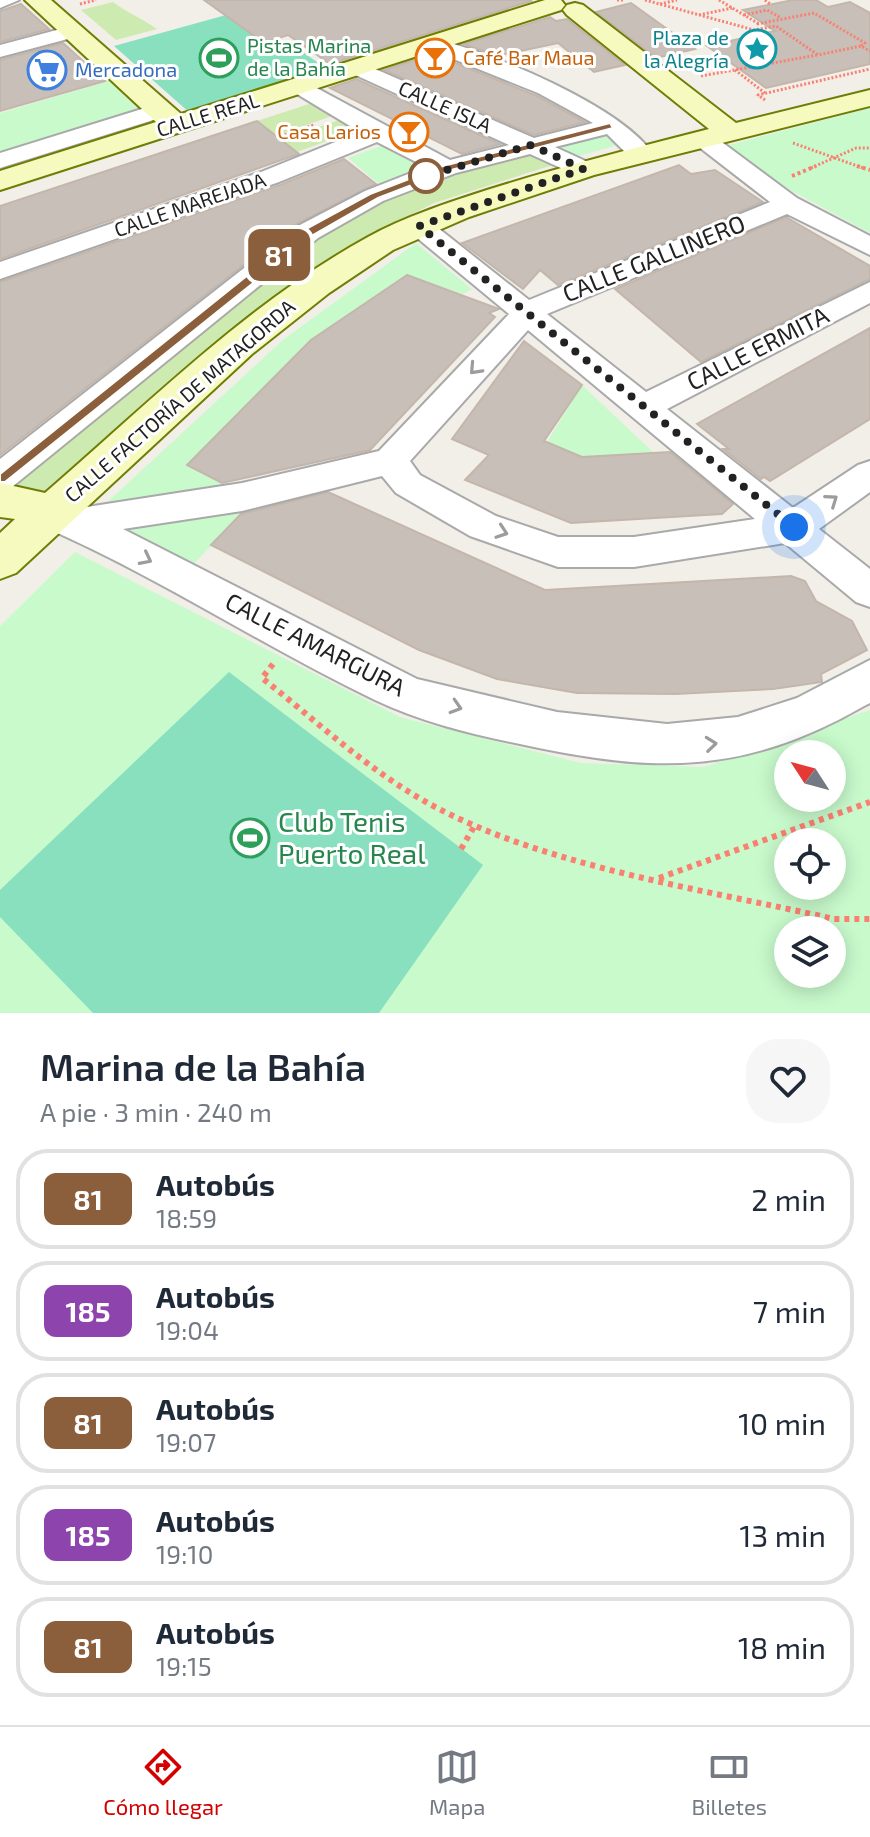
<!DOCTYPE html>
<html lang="es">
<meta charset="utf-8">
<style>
body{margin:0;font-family:"Exo 2",sans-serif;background:#f6f6f7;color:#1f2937;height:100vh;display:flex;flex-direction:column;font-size:30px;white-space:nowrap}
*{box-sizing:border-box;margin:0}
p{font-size:26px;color:#747a83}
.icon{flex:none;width:44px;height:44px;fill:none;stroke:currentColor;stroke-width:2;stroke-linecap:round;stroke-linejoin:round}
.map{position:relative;height:1013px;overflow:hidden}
.details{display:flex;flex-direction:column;background:#fff;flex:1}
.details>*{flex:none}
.badge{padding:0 16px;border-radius:12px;font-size:28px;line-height:52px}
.needle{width:52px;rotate:306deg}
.buttons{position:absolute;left:774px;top:740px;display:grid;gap:16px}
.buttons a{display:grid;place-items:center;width:72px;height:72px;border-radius:50%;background:#fff;box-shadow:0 4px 20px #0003;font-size:40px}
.you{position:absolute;width:40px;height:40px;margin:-20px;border:6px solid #fff;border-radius:50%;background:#1a73e8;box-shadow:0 0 0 12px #1a73e833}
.map>.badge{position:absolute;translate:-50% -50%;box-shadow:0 0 0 4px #fff}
.round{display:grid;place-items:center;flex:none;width:84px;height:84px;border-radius:32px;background:#f6f6f7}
.summary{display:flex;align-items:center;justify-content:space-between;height:136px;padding:0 40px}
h1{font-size:38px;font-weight:600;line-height:60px}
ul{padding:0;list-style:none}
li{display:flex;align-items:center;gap:24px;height:100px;margin:0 16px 12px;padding:0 24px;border:4px solid #e0e1e3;border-radius:32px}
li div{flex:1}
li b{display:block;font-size:30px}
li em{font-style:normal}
li .badge{min-width:88px;font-weight:700;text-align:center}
.menu{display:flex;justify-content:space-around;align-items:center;height:112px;border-top:2px solid #e0e1e3;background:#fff;font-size:22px;color:#747a83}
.menu a{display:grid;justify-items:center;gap:4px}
.menu .active{color:#d40000}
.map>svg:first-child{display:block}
</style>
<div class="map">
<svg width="870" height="1013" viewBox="0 0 870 1013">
<rect width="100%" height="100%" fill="#f2efe9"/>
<path fill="#cdebb0" d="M113,2C127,13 142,18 157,29L116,40L81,10Z
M309,104L335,115L275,136L257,121Z
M342,119L363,128L297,152L281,140Z
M535,154L556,164L434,203L351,245L312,271L193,366L49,497L0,491L294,255L377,201L451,172Z"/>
<path fill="#c8facc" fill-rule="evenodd" d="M109,81L154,124L0,171V113Z
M870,108V233L766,177L729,145Z
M601,134L618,145L568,159L548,148Z
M389,143L434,164L379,184L348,158Z
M416,243L472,289L463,294L406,275L311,340L188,465L241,493L248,507L187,571L89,519L284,339Z
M582,385L654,453L582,457L547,442Z
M75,552L400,717L581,763L704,767L870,710V1013H0V626ZM788,754H832V798H788ZM788,842H832V886H788ZM788,930H832V974H788Z"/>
<path fill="#88e0be" d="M226,15L268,45L287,41L327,69L190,113L114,46Z
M229,672L483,865L379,1013H93L0,917V890Z"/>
<path fill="#c7bfb8" stroke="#c4b6ab" stroke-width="2" d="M204,0H529L531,1L330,64L288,35L264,43Z
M793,0H816L828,7L850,2L870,13V64L766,88L707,46L775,31L743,10Z
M631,3L695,49L656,58L596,12Z
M21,4L49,29L0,42V11Z
M550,17L556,21L567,19L625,65L594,72L558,43L497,56L464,44Z
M63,43L105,81L0,111V60Z
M433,54L537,96L585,122L534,135L384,70Z
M356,79L500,144L462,154L330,88Z
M257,121L299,154L0,259V206Z
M344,159L376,184L296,224L0,455V282L280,185Z
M679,165L691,174L715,170L763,202L558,285L540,270L523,289L462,243Z
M786,217L870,266V279L701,362L615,289Z
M407,275L499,309L489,313L495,317L370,450L222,483L187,465L311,340Z
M870,328V419L770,481L764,477L761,479L723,449H729L697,424Z
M524,341L582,385L544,441L582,457L670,452L733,504L722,514L571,523L465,480L489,455L452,439Z
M328,492L545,590L791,576L805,581L816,601L852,621L867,650L821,674L822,682L773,689L676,694L577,693L497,679L419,650L211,545L241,514Z"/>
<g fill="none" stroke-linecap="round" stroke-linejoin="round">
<defs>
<path id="street" d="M0,0H19L0,8Z
M72,26L82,32L79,36L0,57V45Z
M433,38C492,53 620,105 654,155L651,160H633L607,134L555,147L592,164L595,169L592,174H574L530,154L456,173L383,201L318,238L12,487L0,491V459L298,226L365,191L426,167L377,142L279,182L0,279V262L261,172L360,132L292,91L289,86L292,81L300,79L450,160L509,145L351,73L348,68L351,63L359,62L534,138L593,123L538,93L426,48L423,44Z
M158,104L166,106L169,111L166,116L0,168V153Z
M703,132L711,134L797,198L870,236V255L787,214L547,314L646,392L870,282V303L667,409L793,508L858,465L870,461V492L819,529L870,569V607L856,602L785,543L634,567H558L470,536L396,493L382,476L242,511L123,529L417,679L557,712L667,724L738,717L797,698L870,660V703L864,706C742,776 653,773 520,744C471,734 421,722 375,700C260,645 155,574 37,524L32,514L37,504L50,500L74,509L242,483L379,451L509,314L410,232L406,226L410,220H428L529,300L770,202L695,144L691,139ZM528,330L755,519L634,537H558L496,516L420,475L410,461Z"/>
<path id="secondary" d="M25,0H51L181,114L545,0H561L565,5L561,10L0,190V171L156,122Z
M575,3L583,5L736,123L870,90V106L594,175L469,217L393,250L329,293L252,354L16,573L0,579V533L15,519L0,517V483L45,493C148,404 248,303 368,237C404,217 447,203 487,190C560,167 634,148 709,129L567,15L563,10L567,5Z"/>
</defs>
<use href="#street" stroke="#a9a9a9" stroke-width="4"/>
<use href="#secondary" stroke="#707d05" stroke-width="4"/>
<path stroke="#fa8072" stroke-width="3" stroke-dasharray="2 2" stroke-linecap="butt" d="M617,0H625
M645,0L754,30L776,26L818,55L861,46L870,51
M719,0L759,24
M765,0L770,4
M80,4L96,0
M660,4L677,0
M699,15L732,8
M744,15L767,10L781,18
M757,24L814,13L865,43L861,46
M735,70L765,93
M701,76L817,55
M765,100L758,95L870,69
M281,136L314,125
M793,143L863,168
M811,168L856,148H870"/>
<path stroke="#fa8072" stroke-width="4" stroke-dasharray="3 3" stroke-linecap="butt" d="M857,166L870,170
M792,176L816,166"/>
<path stroke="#fa8072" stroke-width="6" stroke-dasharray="5 5" stroke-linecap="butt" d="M273,664L262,678C309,715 355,758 406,790C522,864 699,888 834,919H870
M461,849L475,825
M659,878L870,802"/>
<use href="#street" fill="#fff" fill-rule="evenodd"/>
<use href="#secondary" fill="#f7fabf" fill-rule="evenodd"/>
</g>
<defs><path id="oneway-chevron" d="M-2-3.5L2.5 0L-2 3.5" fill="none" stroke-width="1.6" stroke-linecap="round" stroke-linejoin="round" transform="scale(2)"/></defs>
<g stroke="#9c9c9c">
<use href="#oneway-chevron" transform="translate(475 369) rotate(133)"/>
<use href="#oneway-chevron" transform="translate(832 500) rotate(-35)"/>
<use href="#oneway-chevron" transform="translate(502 532) rotate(19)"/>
<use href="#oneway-chevron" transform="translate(146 559) rotate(27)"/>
<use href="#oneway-chevron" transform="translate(456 707) rotate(17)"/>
<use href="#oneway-chevron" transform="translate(711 744) rotate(-6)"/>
</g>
<path fill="#8b5e3c" stroke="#fff" stroke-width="2" d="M610,123L613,128L451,170L378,198L313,235L5,482H0V474L304,230L370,194L443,166Z"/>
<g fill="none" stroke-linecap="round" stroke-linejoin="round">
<path stroke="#222" stroke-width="8" stroke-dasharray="0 14.4" d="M426,176L423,177L531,145L583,169L419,226L794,527"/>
</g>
<defs>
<symbol id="sight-ring" viewBox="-11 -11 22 22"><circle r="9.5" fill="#fff" stroke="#0f9aa8" stroke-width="1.5"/><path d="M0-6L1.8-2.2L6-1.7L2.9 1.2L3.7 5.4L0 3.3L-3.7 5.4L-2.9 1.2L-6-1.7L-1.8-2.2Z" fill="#0f9aa8"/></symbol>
<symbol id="stadium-ring" viewBox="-11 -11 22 22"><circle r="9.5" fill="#fff" stroke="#2e9e5b" stroke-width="1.5"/><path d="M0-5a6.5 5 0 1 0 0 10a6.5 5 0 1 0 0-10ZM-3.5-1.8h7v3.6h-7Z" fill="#2e9e5b"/></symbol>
<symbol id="bar-ring" viewBox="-11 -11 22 22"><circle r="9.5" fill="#fff" stroke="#e8710a" stroke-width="1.5"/><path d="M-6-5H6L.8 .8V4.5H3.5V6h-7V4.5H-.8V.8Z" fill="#e8710a"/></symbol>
<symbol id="supermarket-ring" viewBox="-11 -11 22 22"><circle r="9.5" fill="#fff" stroke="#3f7fe0" stroke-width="1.5"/><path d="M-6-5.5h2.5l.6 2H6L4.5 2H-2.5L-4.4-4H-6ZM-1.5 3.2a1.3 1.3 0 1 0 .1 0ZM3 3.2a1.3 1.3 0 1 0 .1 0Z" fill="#3f7fe0"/></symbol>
</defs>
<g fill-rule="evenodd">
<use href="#sight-ring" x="735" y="27" width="44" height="44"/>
<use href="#stadium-ring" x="197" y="36" width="44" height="44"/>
<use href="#bar-ring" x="413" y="36" width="44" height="44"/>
<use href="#supermarket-ring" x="25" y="48" width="44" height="44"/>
<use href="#bar-ring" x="387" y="110" width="44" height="44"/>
<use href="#stadium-ring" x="228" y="816" width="44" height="44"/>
</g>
<circle fill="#fff" stroke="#8b5e3c" stroke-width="4" cx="426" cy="176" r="16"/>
<g text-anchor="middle" stroke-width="6" stroke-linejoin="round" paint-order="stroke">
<g font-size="20" fill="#0d838f" stroke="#fff" text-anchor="end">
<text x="729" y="45">Plaza de<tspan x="729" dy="23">la Alegría</tspan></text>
</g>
<g font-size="20" fill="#27864d" stroke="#fff" text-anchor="start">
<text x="247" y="53">Pistas Marina<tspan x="247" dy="23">de la Bahía</tspan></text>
</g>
<g font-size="20" fill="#c56008" stroke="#fff" text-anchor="start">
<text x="463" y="65">Café Bar Maua</text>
<text x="381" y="139" text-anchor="end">Casa Larios</text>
</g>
<g font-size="20" fill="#366cbe" stroke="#fff" text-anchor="start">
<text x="75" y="77">Mercadona</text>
</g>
<g font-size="20" fill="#222" stroke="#fff">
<text transform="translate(445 107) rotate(24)" y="7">CALLE ISLA</text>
<text transform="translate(208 115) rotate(-17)" y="7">CALLE REAL</text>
<text transform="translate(190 205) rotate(-19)" y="7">CALLE MAREJADA</text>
<text transform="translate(180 401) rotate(-41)" y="7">CALLE FACTORÍA DE MATAGORDA</text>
</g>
<g font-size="24" fill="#222" stroke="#fff">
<text transform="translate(654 259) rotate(-22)" y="8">CALLE GALLINERO</text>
<text transform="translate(758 349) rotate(-27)" y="8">CALLE ERMITA</text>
<text transform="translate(315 645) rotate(27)" y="8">CALLE AMARGURA</text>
</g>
<g font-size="28" fill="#27864d" stroke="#fff" text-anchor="start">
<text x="278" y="832">Club Tenis<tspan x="278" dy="32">Puerto Real</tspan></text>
</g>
</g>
</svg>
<div class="buttons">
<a><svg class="needle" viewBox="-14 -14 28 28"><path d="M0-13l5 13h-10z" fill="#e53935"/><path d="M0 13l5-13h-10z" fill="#747a83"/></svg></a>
<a><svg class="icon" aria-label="locate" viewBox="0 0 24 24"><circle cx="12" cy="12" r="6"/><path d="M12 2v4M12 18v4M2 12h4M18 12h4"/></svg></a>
<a><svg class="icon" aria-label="layers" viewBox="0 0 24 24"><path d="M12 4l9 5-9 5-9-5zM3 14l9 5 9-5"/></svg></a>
</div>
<div class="you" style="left:794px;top:527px"></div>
<b class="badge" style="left:279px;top:255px;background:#8b5e3c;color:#fff">81</b>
</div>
<section class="details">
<div class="summary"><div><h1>Marina de la Bahía</h1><p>A pie · 3 min · 240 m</p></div><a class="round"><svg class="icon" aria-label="heart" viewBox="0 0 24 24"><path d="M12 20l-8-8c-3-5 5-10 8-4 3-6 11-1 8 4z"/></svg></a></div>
<ul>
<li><span class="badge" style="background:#8b5e3c;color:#fff">81</span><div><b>Autobús</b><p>18:59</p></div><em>2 min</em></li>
<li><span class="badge" style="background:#8e44ad;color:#fff">185</span><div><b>Autobús</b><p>19:04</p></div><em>7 min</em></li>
<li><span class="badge" style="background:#8b5e3c;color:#fff">81</span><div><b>Autobús</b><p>19:07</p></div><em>10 min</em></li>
<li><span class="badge" style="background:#8e44ad;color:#fff">185</span><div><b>Autobús</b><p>19:10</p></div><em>13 min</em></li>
<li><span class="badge" style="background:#8b5e3c;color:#fff">81</span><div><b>Autobús</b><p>19:15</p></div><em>18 min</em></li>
</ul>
</section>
<nav class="menu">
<a class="active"><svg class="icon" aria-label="directions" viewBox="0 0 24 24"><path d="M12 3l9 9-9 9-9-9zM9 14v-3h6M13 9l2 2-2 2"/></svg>Cómo llegar</a>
<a><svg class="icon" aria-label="map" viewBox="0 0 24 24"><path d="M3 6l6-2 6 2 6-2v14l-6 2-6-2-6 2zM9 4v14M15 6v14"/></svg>Mapa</a>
<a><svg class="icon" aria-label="tickets" viewBox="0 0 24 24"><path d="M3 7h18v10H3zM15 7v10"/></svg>Billetes</a>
</nav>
